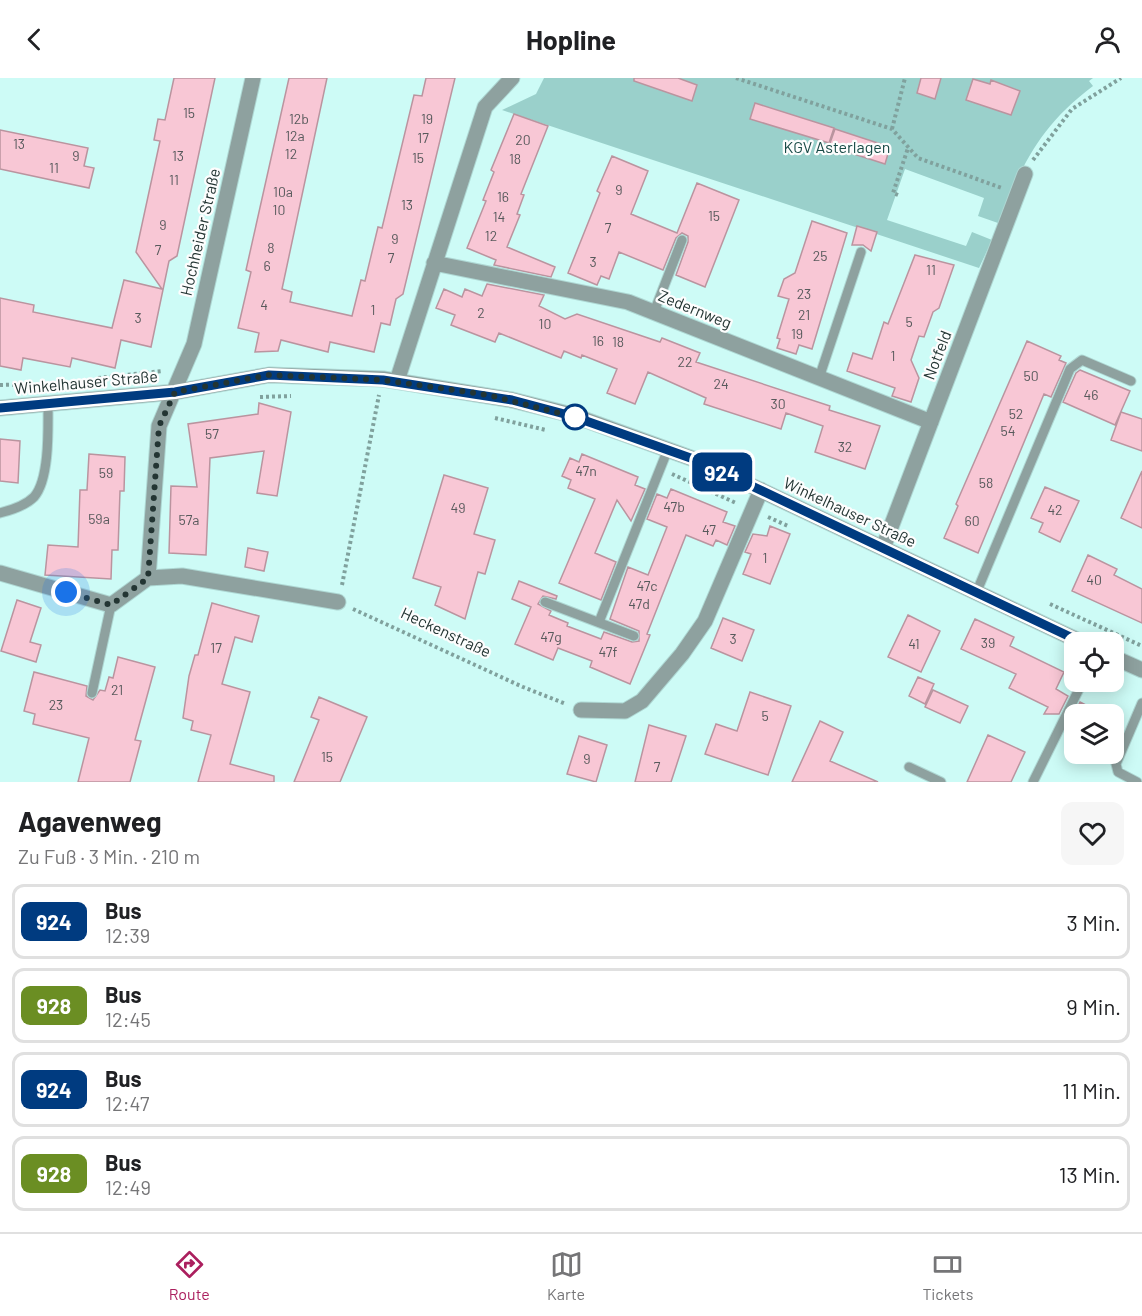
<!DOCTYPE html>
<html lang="de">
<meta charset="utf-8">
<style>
body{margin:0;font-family:Barlow,sans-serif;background:#f6f6f6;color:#202124;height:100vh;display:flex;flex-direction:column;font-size:22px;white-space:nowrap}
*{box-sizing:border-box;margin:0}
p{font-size:20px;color:#757577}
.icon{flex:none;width:33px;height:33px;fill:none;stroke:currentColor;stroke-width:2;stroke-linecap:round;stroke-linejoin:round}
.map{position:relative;height:704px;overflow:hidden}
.side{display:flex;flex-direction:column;background:#fff;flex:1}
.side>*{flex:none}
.badge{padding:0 12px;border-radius:9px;font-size:21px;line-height:39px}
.buttons{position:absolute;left:1064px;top:554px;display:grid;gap:12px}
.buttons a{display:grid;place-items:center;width:60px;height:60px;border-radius:12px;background:#fff;box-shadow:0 3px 15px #0003;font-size:30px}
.you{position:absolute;width:30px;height:30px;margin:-15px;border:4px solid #fff;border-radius:50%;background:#1a73e8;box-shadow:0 0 0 9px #1a73e833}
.map>.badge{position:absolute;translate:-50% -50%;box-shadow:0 0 0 3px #fff}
.round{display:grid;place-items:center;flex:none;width:63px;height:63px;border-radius:12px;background:#f6f6f6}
.summary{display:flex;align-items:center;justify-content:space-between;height:102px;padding:0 18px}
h1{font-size:28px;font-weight:700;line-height:45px}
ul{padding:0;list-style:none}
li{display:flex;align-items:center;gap:18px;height:75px;margin:0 12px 9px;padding:0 6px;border:3px solid #e0e0e0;border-radius:12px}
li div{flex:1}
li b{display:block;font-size:22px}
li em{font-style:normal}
li .badge{min-width:66px;font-weight:700;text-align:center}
header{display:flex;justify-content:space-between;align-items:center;height:78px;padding:0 18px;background:#fff;font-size:27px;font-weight:700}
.dock{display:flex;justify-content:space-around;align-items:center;height:84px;border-top:2px solid #e0e0e0;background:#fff;font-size:16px;color:#757577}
.dock a{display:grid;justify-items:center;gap:3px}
.dock .active{color:#ab1f5e}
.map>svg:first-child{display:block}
</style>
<header><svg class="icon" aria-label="back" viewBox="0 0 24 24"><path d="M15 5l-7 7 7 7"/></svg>Hopline<svg class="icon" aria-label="person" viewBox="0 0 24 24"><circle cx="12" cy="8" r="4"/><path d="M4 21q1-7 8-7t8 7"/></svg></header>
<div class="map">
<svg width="1142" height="704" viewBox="0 0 1142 704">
<rect width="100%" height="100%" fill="#cdfbf6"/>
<path fill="#9ad0cb" d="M544,0H1093L1089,3L1093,8C1039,49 1024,84 998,145L978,138L984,120L905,91L887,142L966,168L972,154L992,162L979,190L502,32L536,16Z"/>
<path fill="#f8c7d5" stroke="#ba949f" stroke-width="1.5" d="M174,0H215L177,178L169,183L151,269L121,262L115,290L72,280L70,289L23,280L21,292L0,288V220L34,227L33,234L112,250L124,202L162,211L136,174L160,63L154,62L158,41L165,42Z
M289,0H327L282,211L292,214L290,224L352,238L361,202L365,203L378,149L382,150L414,17L422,18L426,0H455L403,216L396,221L390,247L381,245L374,274L330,264L328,274L281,262L278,273L255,274L259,255L238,250L251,194L246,192Z
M634,0H678L697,7L692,23L634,3Z
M921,0H941L935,21L917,15Z
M973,1L990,6L991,2L1020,13L1011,37L966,22Z
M755,25L834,50L829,65L750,41Z
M514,36L548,48L521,116L524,117L517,136L520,137L507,169L555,189L551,199L494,187L496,182L467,170L486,123L483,122L494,94L491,92Z
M835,51L890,69L885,86L829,68Z
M0,52L88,70L84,88L94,90L89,110L0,91Z
M612,78L648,93L631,136L677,155L697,105L739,122L705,209L676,197L688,164V158L682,155L676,160L663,192L619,174L609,201L601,198L597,207L568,195L600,115L597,113Z
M812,143L847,155L812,271L799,267L796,276L777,270L780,261L777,260L789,221L778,218L784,201L795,195Z
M857,148L877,154L871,173L863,167H852Z
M915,177L954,187L939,230L933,234L924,259L919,258L911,282L919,300L911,324L892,318L895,310L847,293L853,275L872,281L884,244L888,246Z
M487,206L544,217L539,228L565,241L577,236L660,264L662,260L700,275L696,284L830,328L829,332L880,348L865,391L815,374L823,348L786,335L781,351L704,326L706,320L648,294L635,326L607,315L617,291L582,277L581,280L564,273L561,280L499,255L495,264L451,247L455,237L436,230L444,211L462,219L465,211L482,218Z
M1027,263L1061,278L1059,282L1066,285L1051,319L1044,316L978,475L944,460L958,428L956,426Z
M1080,292L1130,313L1115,347L1063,324L1076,295Z
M259,325L291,334L277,418L257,415L264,373L210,380L206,477L169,475L171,408L197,409L188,346L258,336Z
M1121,334L1142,341V373L1111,362Z
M0,361L20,363L18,405L0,403Z
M89,376L125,379L124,413H120L118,472H112L111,501L45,497L48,467L78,469L80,412H87Z
M582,376L638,399L635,407L645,411L631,443L617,422L595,475L616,484L601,522L559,505L595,421L568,410L571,402L562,398L570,380L579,384Z
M1142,393V450L1121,440Z
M444,397L488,410L474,456L495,462L485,496L478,494L465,541L435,527L441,509L413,500Z
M1045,409L1079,423L1060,464L1039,454L1043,445L1031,440Z
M671,411L727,434L723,444L735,448L727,467L716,462L713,468L686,457L647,556L650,557L630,606L590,589L592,583L558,570L553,582L515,566L531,529L512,521L519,503L557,518L556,521L543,518L538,526L551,533L549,537L568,545L567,548L601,561L604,554L632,564L639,563V553L610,541L628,489L648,497L667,449L647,441L657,416L667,420Z
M770,448L790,456L770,506L743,496L751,476L745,474L753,456L767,458Z
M248,470L268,474L264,493L245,489Z
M1088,477L1117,491L1114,497L1142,511V545L1072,513Z
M17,522L41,530L30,564L41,567L36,584L1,573Z
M212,525L259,538L252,564L235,559L222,606L250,614L230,686L274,698V704H198L211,657L191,652L193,643L183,640L189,598L195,577H198Z
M908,537L940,553L921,594L888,579Z
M723,540L754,552L742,583L711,570Z
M975,541L1014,559L1010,568L1064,594L1056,611L1068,618L1059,636H1044L1048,629L1009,610L1016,596L961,571Z
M118,579L155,589L135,662L141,663L130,704H78L89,660L33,646L35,636L24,633L34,594L87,608L86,618L93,622L100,612L105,613L109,599L113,600Z
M918,599L934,606L925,626L909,618Z
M933,612L968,628L960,645L925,629Z
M750,614L791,628L768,697L705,676L716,646L737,653Z
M319,619L367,639L340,704H294L319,642L311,639Z
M1080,624L1103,636H1074Z
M820,643L843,654L830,683L878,704H792Z
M649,647L686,658L671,704H635Z
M988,657L1025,674L1011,704H967Z
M579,658L607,667L596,704L567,696Z"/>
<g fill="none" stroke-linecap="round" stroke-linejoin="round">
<defs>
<path id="lane" d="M654,234L682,162
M819,300L861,174
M0,435C12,432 25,428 34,419C50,401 48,349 48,326
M977,513L1070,291L1082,282L1131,303
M545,524L634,558
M599,544L668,371
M92,615L111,527
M909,689L941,704
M1033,704L1083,603
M1137,704L1118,694L1116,686L1142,625"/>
<path id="street" d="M434,185L628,224L931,344
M397,303L485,29L512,0
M0,330L175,314L269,297L383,301L512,322L572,337L699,383L1081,564
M883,470L1025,96
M0,495L111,527L148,500L182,498L338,524
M148,500L159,348L194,266L253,0
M1113,579L1142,592
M581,632L625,633L642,623L682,576L705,543L761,412"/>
</defs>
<use href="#lane" stroke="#aed7d3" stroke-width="11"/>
<use href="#street" stroke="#aed7d3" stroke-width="17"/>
<path stroke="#80a19d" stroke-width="4" stroke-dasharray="3 3" stroke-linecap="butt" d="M736,0L892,51L918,80L1002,110
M892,51L905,0
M1033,82L1072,31L1121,0
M898,117L893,115L908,70
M98,300L162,293
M0,307L34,306
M260,319L291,318
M495,340L546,352
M672,396L736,425
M768,439L788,448
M342,507L379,317
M1050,526L1142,568
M353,531L523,609L566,626"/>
<use href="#lane" stroke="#8ea19f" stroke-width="9"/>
<use href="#street" stroke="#8ea19f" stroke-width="15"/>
</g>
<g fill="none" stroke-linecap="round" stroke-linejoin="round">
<defs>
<path id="line" d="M0,330L175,314L269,297L383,302L512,322L572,338L699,383L1081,564"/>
</defs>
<use href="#line" stroke="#fff" stroke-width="14"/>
<use href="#line" stroke="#003b80" stroke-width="9"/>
<path stroke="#233533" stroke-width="6" stroke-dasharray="0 10.8" d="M66,514L111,527L148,500L159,348L175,314L269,297L383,302L488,317L575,339"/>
</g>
<circle fill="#fff" stroke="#003b80" stroke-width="3" cx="575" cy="339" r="12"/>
<g text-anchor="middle" stroke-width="4.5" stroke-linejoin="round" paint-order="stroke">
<g font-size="14" fill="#585a5c">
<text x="189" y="40">15</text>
<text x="299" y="46">12b</text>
<text x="427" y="46">19</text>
<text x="295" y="63">12a</text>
<text x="423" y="65">17</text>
<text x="523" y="67">20</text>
<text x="19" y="71">13</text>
<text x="291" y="81">12</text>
<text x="76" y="83">9</text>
<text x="178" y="83">13</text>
<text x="418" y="85">15</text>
<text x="515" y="86">18</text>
<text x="54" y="95">11</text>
<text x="174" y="107">11</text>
<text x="619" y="117">9</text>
<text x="283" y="119">10a</text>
<text x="503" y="124">16</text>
<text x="407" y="132">13</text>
<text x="279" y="137">10</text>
<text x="714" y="143">15</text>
<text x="499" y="144">14</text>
<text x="163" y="152">9</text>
<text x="608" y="155">7</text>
<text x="491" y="163">12</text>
<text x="395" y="166">9</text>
<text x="271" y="175">8</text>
<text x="158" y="177">7</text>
<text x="820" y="183">25</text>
<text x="391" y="185">7</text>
<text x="593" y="189">3</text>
<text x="267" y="193">6</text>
<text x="931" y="197">11</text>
<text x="804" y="221">23</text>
<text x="264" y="232">4</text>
<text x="373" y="237">1</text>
<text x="481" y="240">2</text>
<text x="804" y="242">21</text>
<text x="138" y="245">3</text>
<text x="909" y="249">5</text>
<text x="545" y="251">10</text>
<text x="797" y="261">19</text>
<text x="598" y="268">16</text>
<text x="618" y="269">18</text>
<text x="893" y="283">1</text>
<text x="685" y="289">22</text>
<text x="1031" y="303">50</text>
<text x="721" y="311">24</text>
<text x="1091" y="322">46</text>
<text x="778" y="331">30</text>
<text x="1016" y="341">52</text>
<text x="1008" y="358">54</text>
<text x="212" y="361">57</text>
<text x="845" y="374">32</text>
<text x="586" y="398">47n</text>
<text x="106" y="400">59</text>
<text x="986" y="410">58</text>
<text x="674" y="434">47b</text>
<text x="458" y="435">49</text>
<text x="1055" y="437">42</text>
<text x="99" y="446">59a</text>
<text x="189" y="447">57a</text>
<text x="972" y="448">60</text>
<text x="709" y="457">47</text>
<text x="765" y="485">1</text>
<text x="1094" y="507">40</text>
<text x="647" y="513">47c</text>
<text x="639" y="531">47d</text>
<text x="551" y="564">47g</text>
<text x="733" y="566">3</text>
<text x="988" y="570">39</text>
<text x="914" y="571">41</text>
<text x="216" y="575">17</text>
<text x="608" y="579">47f</text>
<text x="117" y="617">21</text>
<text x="56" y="632">23</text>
<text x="765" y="643">5</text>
<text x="327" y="684">15</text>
<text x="587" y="686">9</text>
<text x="657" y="694">7</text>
</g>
<g font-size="16" fill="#184a46" stroke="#fdfdfd">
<text x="837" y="75">KGV Asterlagen</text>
</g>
<g font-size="16" fill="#233533" stroke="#fdfdfd">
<text transform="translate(200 154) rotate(-77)" y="6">Hochheider Straße</text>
<text transform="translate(695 231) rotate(22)" y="6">Zedernweg</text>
<text transform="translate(937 277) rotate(-69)" y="6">Notfeld</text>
<text transform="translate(86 304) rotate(-5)" y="6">Winkelhauser Straße</text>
<text transform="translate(850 434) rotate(25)" y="6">Winkelhauser Straße</text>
<text transform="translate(446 554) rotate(25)" y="6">Heckenstraße</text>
</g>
</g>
</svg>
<div class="buttons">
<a><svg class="icon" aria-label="locate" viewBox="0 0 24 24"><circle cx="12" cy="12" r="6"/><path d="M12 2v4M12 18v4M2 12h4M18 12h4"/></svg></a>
<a><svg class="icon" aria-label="layers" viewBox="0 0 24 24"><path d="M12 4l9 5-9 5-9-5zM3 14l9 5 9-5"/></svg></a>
</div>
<div class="you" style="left:66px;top:514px"></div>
<b class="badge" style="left:722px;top:394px;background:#003b80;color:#fff">924</b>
</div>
<section class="side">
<div class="summary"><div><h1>Agavenweg</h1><p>Zu Fuß · 3 Min. · 210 m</p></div><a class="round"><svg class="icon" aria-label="heart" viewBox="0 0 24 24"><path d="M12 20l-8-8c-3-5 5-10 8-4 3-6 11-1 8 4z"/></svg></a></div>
<ul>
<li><span class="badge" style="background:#003b80;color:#fff">924</span><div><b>Bus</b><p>12:39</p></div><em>3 Min.</em></li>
<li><span class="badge" style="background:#6b8e23;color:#fff">928</span><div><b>Bus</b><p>12:45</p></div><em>9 Min.</em></li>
<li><span class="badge" style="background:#003b80;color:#fff">924</span><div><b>Bus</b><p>12:47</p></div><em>11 Min.</em></li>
<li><span class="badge" style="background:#6b8e23;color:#fff">928</span><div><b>Bus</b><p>12:49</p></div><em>13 Min.</em></li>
</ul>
</section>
<nav class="dock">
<a class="active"><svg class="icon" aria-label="directions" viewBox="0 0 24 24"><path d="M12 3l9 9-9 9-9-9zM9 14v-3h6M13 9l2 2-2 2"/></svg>Route</a>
<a><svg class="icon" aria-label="map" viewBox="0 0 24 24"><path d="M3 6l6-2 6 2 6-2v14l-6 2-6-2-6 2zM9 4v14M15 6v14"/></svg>Karte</a>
<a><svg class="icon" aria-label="tickets" viewBox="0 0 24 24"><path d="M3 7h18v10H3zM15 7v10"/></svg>Tickets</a>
</nav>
